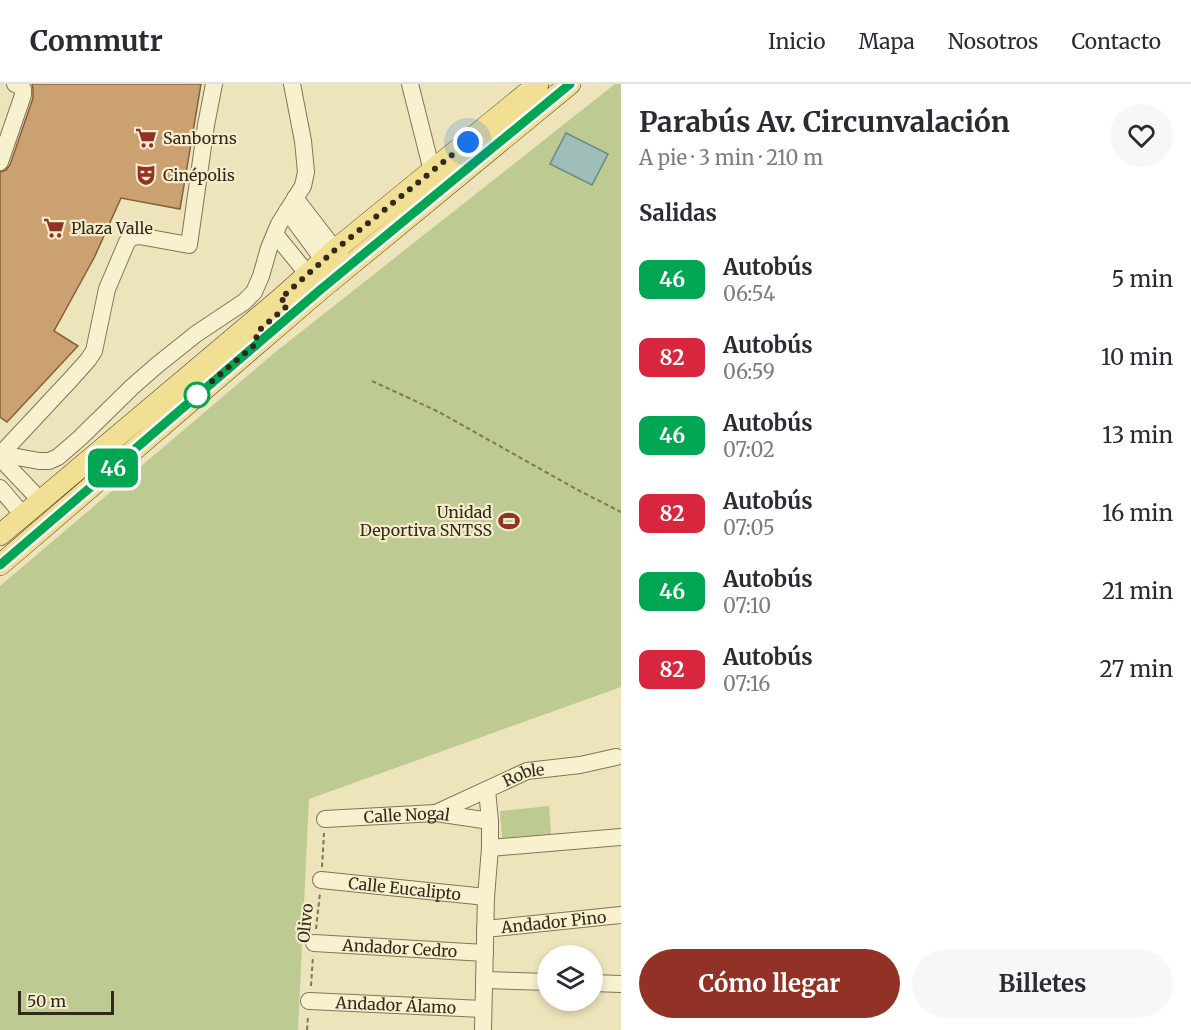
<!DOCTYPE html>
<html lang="es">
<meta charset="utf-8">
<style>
body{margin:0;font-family:Merriweather,serif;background:#f7f7f7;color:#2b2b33;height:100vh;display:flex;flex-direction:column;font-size:22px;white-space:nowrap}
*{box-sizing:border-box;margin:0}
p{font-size:20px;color:#7c7c81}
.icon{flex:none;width:33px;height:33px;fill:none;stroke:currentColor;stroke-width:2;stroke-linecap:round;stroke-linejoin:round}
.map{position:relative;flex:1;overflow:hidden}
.sheet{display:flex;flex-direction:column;background:#fff;width:570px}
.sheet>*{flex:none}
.badge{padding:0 12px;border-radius:9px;font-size:21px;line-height:39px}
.fabs{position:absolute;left:537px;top:861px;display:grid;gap:12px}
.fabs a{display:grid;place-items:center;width:66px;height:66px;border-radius:50%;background:#fff;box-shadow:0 3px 9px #0003;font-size:30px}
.scale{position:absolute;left:18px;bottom:15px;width:96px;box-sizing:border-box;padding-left:6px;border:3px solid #33291b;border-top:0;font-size:16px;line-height:21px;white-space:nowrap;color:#33291b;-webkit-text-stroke:4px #f5edcb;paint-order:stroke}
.you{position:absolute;width:30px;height:30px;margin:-15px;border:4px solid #fff;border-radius:50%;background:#1a73e8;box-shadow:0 0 0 9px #1a73e833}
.map>.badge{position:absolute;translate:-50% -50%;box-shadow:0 0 0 3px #fff}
h2{padding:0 18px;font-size:22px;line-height:54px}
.round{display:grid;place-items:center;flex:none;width:63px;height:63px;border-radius:32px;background:#f7f7f7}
.summary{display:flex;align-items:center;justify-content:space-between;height:102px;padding:0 18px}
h1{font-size:28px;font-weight:700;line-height:45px}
.button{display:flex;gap:12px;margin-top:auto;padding:12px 18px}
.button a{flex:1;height:69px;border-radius:36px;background:#923227;color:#fff;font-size:24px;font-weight:700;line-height:69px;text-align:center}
.button a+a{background:#f7f7f7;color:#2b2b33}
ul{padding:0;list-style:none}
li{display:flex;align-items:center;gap:18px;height:78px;padding:0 18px}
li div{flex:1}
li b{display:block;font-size:22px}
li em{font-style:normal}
li .badge{min-width:66px;font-weight:700;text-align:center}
header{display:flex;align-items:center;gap:36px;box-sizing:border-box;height:84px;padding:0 30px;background:#fff;border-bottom:2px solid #e1e1e2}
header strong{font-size:28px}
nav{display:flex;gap:33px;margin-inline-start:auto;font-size:21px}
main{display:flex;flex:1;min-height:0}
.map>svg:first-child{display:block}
</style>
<header>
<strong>Commutr</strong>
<nav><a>Inicio</a><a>Mapa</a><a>Nosotros</a><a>Contacto</a></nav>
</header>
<main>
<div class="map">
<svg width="621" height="946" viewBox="0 0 621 946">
<rect width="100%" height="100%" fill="#ede4bc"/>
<path fill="#bdca91" d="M615,0H621V603L309,715L298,946H0V502L273,270Z
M549,722L551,750L502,754L500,727Z"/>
<path fill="#a0beb9" stroke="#688b86" stroke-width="1.5" d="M566,49L608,70L592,101L550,80Z"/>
<path fill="#cba172" stroke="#83603c" stroke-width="1.5" d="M32,0H201L180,125L121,114L94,174L54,247L78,262L7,338L0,333V88L6,86L10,81L33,14V5Z"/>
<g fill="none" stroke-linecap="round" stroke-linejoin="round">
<defs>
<g id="minor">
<path d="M410,0L432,87"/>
<path d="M0,78L23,11V5L18,1L15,0"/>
<path d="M295,114L342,175"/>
<path d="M287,127L330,185"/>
<path d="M275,150L314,198"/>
<path d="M1,370L39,377H49L58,373L80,354L132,303L156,282L196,250L244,218L254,208L261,192L269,164L279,140L303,102L306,88L303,57L292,0"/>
<path d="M0,371L71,295L88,276L94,267L107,205L127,158L132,153L139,152L189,161L206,41L214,0"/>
<path d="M0,374L40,416"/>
<path d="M0,404L23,431"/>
<path id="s1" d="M436,729L527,687L580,681L616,673"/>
<path id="s2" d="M325,735L436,729L490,737"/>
<path d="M490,764L621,753"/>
<path id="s3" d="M321,796L486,813"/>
<path id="s4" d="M485,845L621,831"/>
<path id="s5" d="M314,859L485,869"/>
<path d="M484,896L548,898"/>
<path d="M592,899L621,900"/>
<path id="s6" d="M309,917L483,925"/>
<path d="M483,946L486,813L490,764V737L487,706"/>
</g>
<path id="major" d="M0,451L280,215L335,166L538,0
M0,481L320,206L570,0"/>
</defs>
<use href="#minor" stroke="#847456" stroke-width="18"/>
<use href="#major" stroke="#51412b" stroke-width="22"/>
<path stroke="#847456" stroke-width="2" stroke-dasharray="4.5 3" stroke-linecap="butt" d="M372,297L439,328L576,405L621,428
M322,783L324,749
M316,845L320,809
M311,902L313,872
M307,946L308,932"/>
<use href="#minor" stroke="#f8f1cf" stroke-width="16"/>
<use href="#major" stroke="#f1df93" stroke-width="21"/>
</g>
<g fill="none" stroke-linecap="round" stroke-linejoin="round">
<defs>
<path id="line" d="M0,481L320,206L570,0"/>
</defs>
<use href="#line" stroke="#fff" stroke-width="14"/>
<use href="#line" stroke="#00a651" stroke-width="9"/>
<path stroke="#33291b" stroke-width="6" stroke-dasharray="0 10.8" d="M197,311L188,318L257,259L256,249L287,222L286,217L280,215L335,166L468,58"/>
</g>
<defs>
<symbol id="supermarket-bare" viewBox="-9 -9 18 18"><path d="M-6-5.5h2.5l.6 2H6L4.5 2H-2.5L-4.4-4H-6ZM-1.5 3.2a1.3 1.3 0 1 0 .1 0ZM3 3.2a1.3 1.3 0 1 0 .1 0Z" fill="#923227" stroke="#f5edcb" stroke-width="2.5" paint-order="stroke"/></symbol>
<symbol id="theatre-bare" viewBox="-9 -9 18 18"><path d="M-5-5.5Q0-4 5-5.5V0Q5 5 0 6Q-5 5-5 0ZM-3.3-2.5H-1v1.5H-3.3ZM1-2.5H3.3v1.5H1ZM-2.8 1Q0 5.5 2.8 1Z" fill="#923227" stroke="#f5edcb" stroke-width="2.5" paint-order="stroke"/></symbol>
<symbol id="stadium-bare" viewBox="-9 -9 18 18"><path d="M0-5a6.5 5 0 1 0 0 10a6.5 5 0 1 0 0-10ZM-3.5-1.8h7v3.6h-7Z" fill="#923227" stroke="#f5edcb" stroke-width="2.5" paint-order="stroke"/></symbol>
</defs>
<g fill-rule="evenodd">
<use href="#supermarket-bare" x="131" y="39" width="30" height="30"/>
<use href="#theatre-bare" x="131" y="76" width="30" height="30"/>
<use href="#supermarket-bare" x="39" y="129" width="30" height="30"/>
<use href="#stadium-bare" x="494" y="422" width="30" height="30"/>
</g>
<circle fill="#fff" stroke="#00a651" stroke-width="3" cx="197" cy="311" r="12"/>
<g text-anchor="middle" stroke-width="4.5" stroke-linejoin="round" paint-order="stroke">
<g font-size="16" fill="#33291b" stroke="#f5edcb" text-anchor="start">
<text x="163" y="60">Sanborns</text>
<text x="163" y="97">Cinépolis</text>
<text x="71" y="150">Plaza Valle</text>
<text x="492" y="434" text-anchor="end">Unidad<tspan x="492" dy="18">Deportiva SNTSS</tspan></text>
</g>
<g font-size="16" fill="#33291b" stroke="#f5edcb">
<text dy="6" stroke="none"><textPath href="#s1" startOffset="96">Roble</textPath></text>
<text dy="6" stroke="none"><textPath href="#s2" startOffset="82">Calle Nogal</textPath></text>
<text dy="6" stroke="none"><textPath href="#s3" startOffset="84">Calle Eucalipto</textPath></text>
<text dy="6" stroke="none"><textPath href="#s4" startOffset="69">Andador Pino</textPath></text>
<text transform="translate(305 839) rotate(-84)" y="6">Olivo</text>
<text dy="6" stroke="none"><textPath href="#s5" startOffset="86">Andador Cedro</textPath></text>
<text dy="6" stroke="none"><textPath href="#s6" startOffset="87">Andador Álamo</textPath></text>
</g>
</g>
</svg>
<div class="fabs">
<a><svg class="icon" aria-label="layers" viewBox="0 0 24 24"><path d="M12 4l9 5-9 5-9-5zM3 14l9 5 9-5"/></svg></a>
</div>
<div class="scale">50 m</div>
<div class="you" style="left:468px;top:58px"></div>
<b class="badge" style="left:113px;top:384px;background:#00a651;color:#fff">46</b>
</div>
<section class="sheet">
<div class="summary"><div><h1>Parabús Av. Circunvalación</h1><p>A pie · 3 min · 210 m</p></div><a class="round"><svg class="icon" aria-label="heart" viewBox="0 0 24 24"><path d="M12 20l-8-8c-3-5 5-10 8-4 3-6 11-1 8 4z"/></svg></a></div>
<h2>Salidas</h2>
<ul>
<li><span class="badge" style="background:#00a651;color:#fff">46</span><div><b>Autobús</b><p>06:54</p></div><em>5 min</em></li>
<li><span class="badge" style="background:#d7263d;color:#fff">82</span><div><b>Autobús</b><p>06:59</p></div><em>10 min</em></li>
<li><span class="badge" style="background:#00a651;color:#fff">46</span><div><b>Autobús</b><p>07:02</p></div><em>13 min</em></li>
<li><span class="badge" style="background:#d7263d;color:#fff">82</span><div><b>Autobús</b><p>07:05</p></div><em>16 min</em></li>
<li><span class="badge" style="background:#00a651;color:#fff">46</span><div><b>Autobús</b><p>07:10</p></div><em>21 min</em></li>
<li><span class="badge" style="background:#d7263d;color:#fff">82</span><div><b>Autobús</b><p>07:16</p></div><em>27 min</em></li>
</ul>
<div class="button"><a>Cómo llegar</a><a>Billetes</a></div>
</section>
</main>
